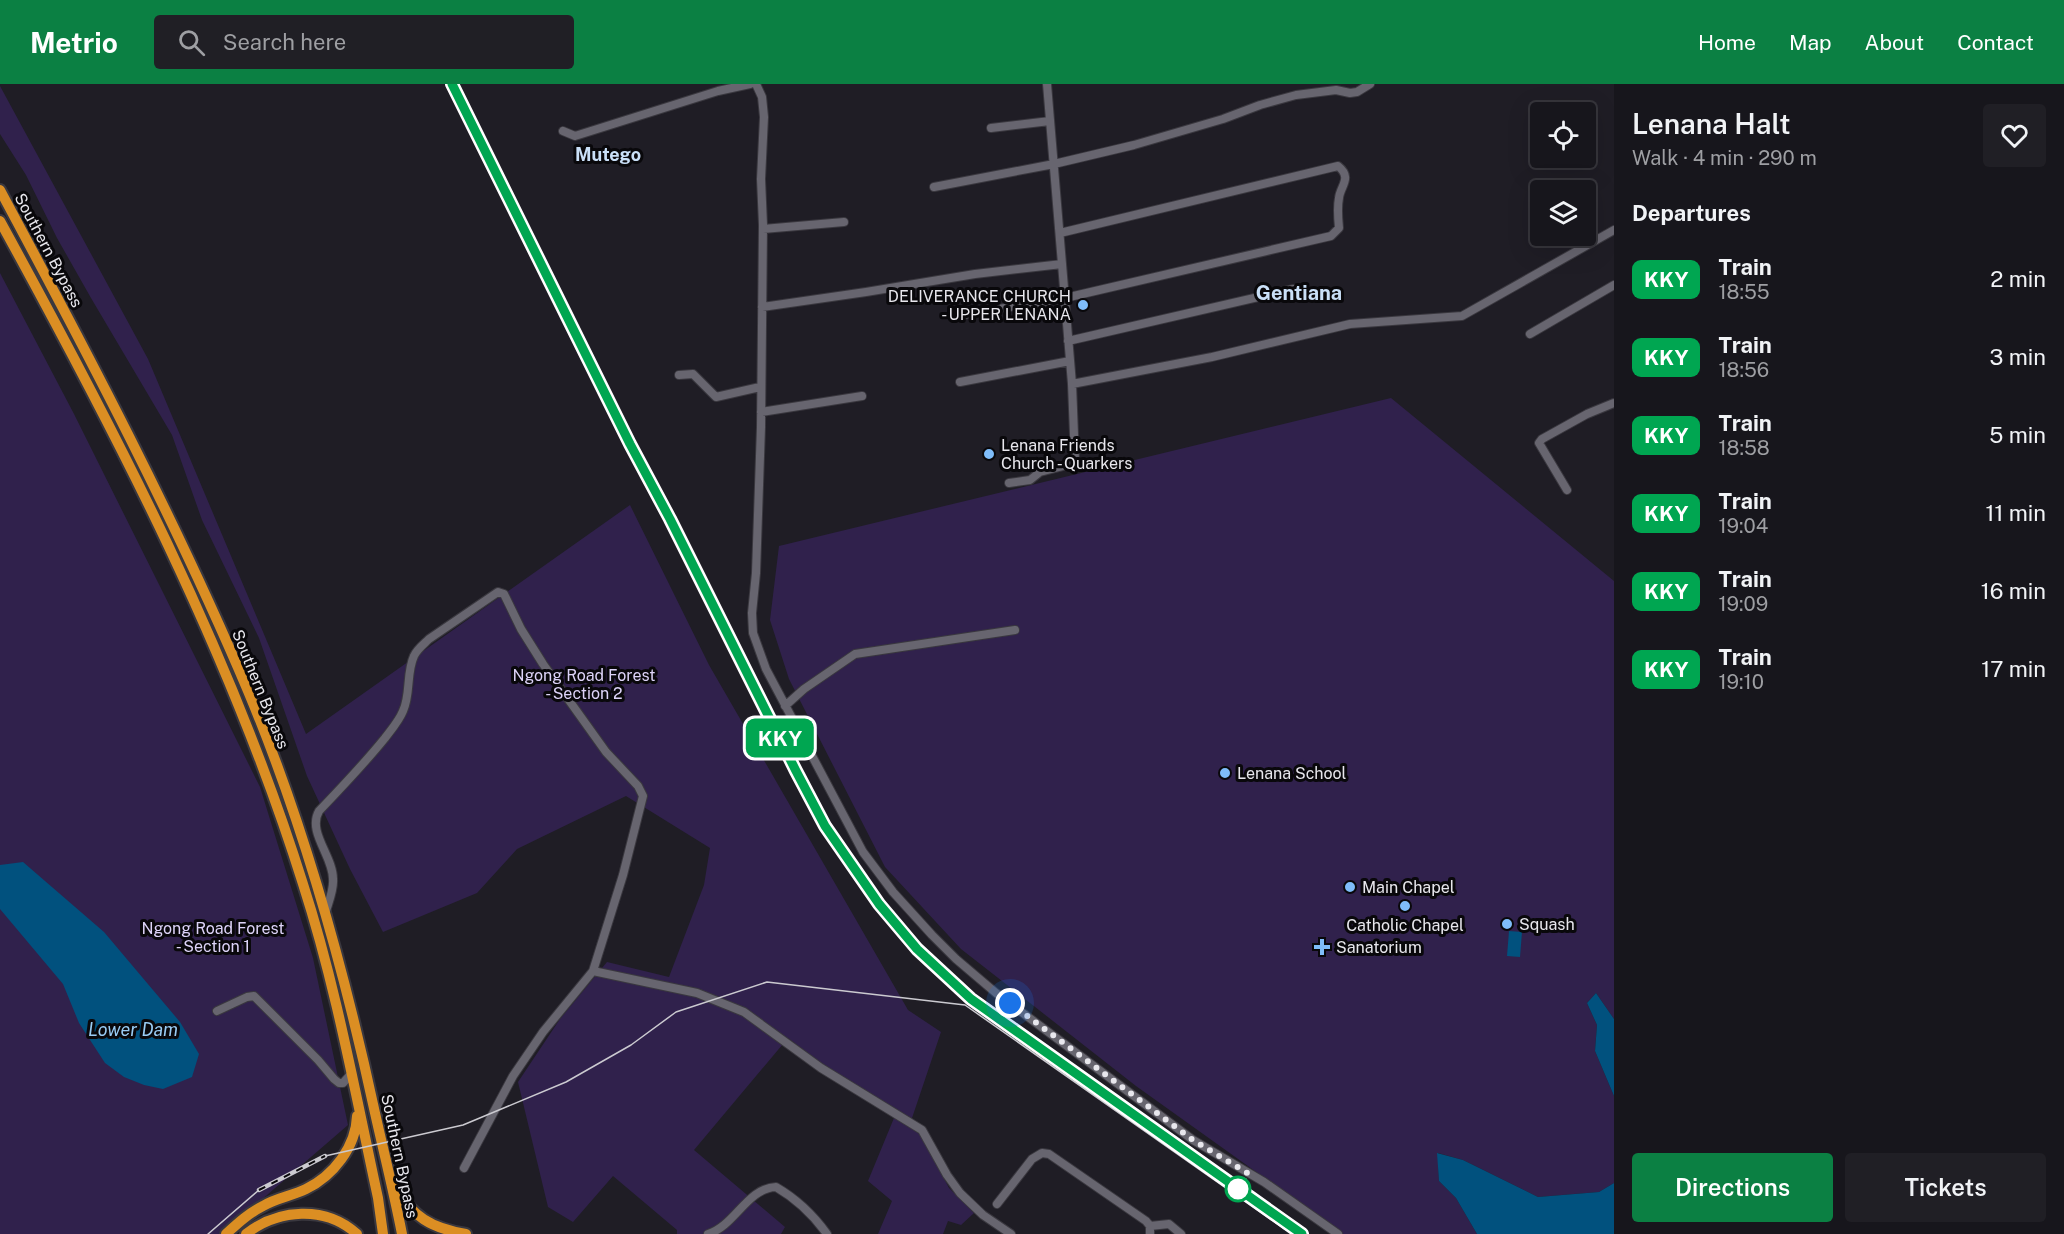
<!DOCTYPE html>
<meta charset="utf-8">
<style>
body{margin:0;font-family:"Public Sans",sans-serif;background:#201f25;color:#f1f3f6;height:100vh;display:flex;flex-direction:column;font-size:22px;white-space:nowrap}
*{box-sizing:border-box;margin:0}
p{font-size:20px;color:#9e9fa3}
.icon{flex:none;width:33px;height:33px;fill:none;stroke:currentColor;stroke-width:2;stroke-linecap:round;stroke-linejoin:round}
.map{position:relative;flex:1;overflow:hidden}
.sheet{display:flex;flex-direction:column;background:#17161c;width:450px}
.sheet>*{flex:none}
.badge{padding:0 12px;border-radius:9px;font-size:21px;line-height:39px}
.controls{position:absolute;left:1530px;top:18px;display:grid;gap:12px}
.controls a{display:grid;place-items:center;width:66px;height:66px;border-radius:6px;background:#17161c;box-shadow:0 6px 24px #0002,0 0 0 2px #36353b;font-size:30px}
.you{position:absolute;width:30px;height:30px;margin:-15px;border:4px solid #fff;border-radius:50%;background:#1a73e8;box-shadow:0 0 0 9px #1a73e833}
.map>.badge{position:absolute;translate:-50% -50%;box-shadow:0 0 0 3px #fff}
h2{padding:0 18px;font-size:22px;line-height:54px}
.round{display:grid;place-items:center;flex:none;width:63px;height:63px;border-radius:6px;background:#201f25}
.summary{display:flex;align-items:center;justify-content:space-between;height:102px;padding:0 18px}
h1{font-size:28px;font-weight:600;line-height:45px}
.button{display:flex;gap:12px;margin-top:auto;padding:12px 18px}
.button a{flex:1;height:69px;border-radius:6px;background:#0b8043;color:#fff;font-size:24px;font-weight:600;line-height:69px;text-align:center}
.button a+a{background:#201f25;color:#f1f3f6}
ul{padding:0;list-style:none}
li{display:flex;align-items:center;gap:18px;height:78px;padding:0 18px}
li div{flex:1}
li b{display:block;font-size:22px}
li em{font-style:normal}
li .badge{min-width:66px;font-weight:700;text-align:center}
header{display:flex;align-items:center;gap:36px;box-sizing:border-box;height:84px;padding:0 30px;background:#0b8043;color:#fff}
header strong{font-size:28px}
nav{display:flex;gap:33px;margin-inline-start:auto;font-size:21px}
.search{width:420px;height:54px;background:#201f25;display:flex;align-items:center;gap:15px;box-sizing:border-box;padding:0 21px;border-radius:6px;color:#9e9fa3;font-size:22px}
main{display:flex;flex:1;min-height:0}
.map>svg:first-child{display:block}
</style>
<header>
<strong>Metrio</strong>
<div class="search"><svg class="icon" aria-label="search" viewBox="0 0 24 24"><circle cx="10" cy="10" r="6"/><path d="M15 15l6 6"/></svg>Search here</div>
<nav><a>Home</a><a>Map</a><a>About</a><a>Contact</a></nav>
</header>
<main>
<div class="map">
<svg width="1614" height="1150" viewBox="0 0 1614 1150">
<rect width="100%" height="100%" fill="#1f1d25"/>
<path fill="#30214c" d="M0,2L148,275L306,650L630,421L709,581L908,926L941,948L912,1034L949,1104L974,1129L961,1141L948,1137L943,1150H878L892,1117L868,1097L894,1034L788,954L694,1066L785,1143L781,1150H677V1146L613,1092L573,1138L548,1123L518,998L560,935L607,878L669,893L704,801L710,764L626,712L517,765L477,809L383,848L350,785L307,692L259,554L202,436L172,351L91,214L57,154L26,91L0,50Z
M0,189L74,330L260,703L313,874L348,1041L222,1150H0Z
M1391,314L1614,497V935L1596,909L1587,919L1597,941L1595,967L1614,1012V1099L1599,1108L1538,1113L1463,1076L1438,1069L1439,1097L1456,1114L1477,1150H1343L1136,1002L961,865L885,783L789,595L770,536L779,462Z"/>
<path fill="#01517e" d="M23,778L104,848L180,938L199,970L192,993L163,1005L144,1001L124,993L105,979L79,939L63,900L0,825V781Z
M1509,847L1522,848L1520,873L1507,872Z
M1596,909L1614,935V1012L1595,967L1597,941L1587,919Z
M1437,1069L1463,1076L1538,1113L1599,1108L1614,1099V1150H1477L1456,1114L1439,1097Z"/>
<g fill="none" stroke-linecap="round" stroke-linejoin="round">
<defs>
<path id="minor" d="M756,0L762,13L764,33L761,95L763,141L761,343L756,489L752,529L753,549L766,585L863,768L893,808L932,851L956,875L996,909L1193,1056L1264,1098L1338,1150
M1047,0L1072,300L1212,273L1350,240L1462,232L1614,146
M991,44L1050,37
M563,47L575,52L718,7L750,0
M934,103L1054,80L1134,61L1223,35L1260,21L1296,11L1336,6L1350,9L1357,8L1370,0
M763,145L844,138
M762,223L866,208L975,190L1062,180
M956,232L1065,214L1331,152L1339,144C1338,134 1337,124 1339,114C1340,102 1353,94 1338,82L1060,149
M1530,250L1614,201
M1068,257L1293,205
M679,291L693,290L716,313L760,303
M960,298L1070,277
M761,328L862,312
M1009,399L1030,396L1040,388L1071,380L1075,376L1072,300
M1567,406L1539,359L1542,355L1587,330L1614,319
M785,622L804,605L855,570L1015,546
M326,827C329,817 334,805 333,795C333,772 307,748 319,727C342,703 364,680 385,654C391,646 399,637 403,627C411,610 406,589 414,572C417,565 424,560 429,555L498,508L504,510L521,545L543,580L606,668L638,702L643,712L623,791L593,887
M217,927L247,913L254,912L318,976L334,995L339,999H343L352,989
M464,1084L513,992L543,948L593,887L697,909L744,928L821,984L922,1046L947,1091L960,1109L983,1131L1011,1150
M997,1120L1032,1075L1042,1069L1049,1070L1146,1137L1150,1142V1150
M1150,1142L1169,1140L1181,1150
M708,1150C735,1142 747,1104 776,1103C795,1114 814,1132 827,1150"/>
<path id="highway" d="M0,106C88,270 175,435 248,607C305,743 344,885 375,1029C384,1069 394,1109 402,1150
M0,137C117,350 230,567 303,800C336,902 355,1008 378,1114L383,1150
M394,1103C414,1133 430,1144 466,1150
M226,1150C238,1139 249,1129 263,1122C276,1114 292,1112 306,1105C333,1092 356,1063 357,1032
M246,1150C278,1125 325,1121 357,1150"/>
</defs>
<use href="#minor" stroke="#3a383f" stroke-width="10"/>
<use href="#highway" stroke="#3a383f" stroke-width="14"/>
<use href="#minor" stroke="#67656f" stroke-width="8"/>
<use href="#highway" stroke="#db8e23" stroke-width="10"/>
<path stroke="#cbcad0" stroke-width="1.5" d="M325,1072L463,1041L566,998L631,961L676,928L767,898L965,921L1283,1144L1294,1150
M208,1150L259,1106"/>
<defs>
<path id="rail" d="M452,0L651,401L670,435L825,742L879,820L917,865L971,915L1302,1150
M259,1106L325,1072"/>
</defs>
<use href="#rail" stroke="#cbcad0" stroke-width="4.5"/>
<use href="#rail" stroke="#09080b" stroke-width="2" stroke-dasharray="7" stroke-linecap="butt"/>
</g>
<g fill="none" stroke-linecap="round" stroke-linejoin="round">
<defs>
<path id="line" d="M452,0L630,360L670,435L796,687L825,742L879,820L917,865L971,915L1302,1150"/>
</defs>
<use href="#line" stroke="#fff" stroke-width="14"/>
<use href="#line" stroke="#00a651" stroke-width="9"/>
<path stroke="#e8e7ed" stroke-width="6" stroke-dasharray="0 10.8" d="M1010,919L1193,1056L1249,1090L1238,1105"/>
</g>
<g fill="#7fbdfa" stroke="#09080b" stroke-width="2">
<circle cx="1083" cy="221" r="6"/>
<circle cx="989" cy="370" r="6"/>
<circle cx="1225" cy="689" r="6"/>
<circle cx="1350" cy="803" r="6"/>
<circle cx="1405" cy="822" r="6"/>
<circle cx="1507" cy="840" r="6"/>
<path d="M1319 854h6v6h6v6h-6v6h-6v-6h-6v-6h6z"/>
</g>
<circle fill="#fff" stroke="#00a651" stroke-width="3" cx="1238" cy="1105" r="12"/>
<g text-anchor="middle" stroke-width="6" stroke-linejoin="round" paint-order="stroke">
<g font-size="16" fill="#e8e7ed" stroke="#09080b">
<text transform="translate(49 166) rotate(62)" y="6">Southern Bypass</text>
<text transform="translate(261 605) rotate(68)" y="6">Southern Bypass</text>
<text transform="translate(400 1072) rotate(78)" y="6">Southern Bypass</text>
</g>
<g font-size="16" fill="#e8e7ed" stroke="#09080b" text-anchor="start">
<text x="1071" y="218" text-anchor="end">DELIVERANCE CHURCH<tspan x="1071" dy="18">- UPPER LENANA</tspan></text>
<text x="1001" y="367">Lenana Friends<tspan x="1001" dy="18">Church - Quarkers</tspan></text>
<text x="1237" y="695">Lenana School</text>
<text x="1362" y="809">Main Chapel</text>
<text x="1519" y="846">Squash</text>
<text x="1405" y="847" text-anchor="middle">Catholic Chapel</text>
<text x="1336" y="869">Sanatorium</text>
</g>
<g font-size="16" fill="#ddd3f8" stroke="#09080b">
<text x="584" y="597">Ngong Road Forest<tspan x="584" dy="18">- Section 2</tspan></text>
<text x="213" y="850">Ngong Road Forest<tspan x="213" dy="18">- Section 1</tspan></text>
</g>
<g font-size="18" font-weight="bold" fill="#cae0f8" stroke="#09080b">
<text x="608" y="77">Mutego</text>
</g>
<g font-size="18" font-style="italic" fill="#99ccf4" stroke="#09080b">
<text x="133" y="952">Lower Dam</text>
</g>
<g font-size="20" font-weight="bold" fill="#cae0f8" stroke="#09080b">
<text x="1299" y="216">Gentiana</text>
</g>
</g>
</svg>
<div class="controls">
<a><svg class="icon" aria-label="locate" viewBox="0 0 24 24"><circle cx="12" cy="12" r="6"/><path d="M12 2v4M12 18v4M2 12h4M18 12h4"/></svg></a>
<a><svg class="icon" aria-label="layers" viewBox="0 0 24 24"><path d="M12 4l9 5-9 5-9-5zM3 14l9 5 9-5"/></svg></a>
</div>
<div class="you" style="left:1010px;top:919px"></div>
<b class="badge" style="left:780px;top:654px;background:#00a651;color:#fff">KKY</b>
</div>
<section class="sheet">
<div class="summary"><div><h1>Lenana Halt</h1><p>Walk · 4 min · 290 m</p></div><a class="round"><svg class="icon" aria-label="heart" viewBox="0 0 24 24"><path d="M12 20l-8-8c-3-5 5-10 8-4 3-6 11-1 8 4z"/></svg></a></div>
<h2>Departures</h2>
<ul>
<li><span class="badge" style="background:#00a651;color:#fff">KKY</span><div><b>Train</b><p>18:55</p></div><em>2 min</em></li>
<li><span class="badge" style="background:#00a651;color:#fff">KKY</span><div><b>Train</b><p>18:56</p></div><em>3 min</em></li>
<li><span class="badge" style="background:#00a651;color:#fff">KKY</span><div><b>Train</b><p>18:58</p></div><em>5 min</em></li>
<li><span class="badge" style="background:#00a651;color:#fff">KKY</span><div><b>Train</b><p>19:04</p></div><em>11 min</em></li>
<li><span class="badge" style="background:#00a651;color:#fff">KKY</span><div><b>Train</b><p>19:09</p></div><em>16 min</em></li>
<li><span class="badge" style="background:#00a651;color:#fff">KKY</span><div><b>Train</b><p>19:10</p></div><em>17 min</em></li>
</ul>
<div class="button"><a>Directions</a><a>Tickets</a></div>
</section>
</main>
